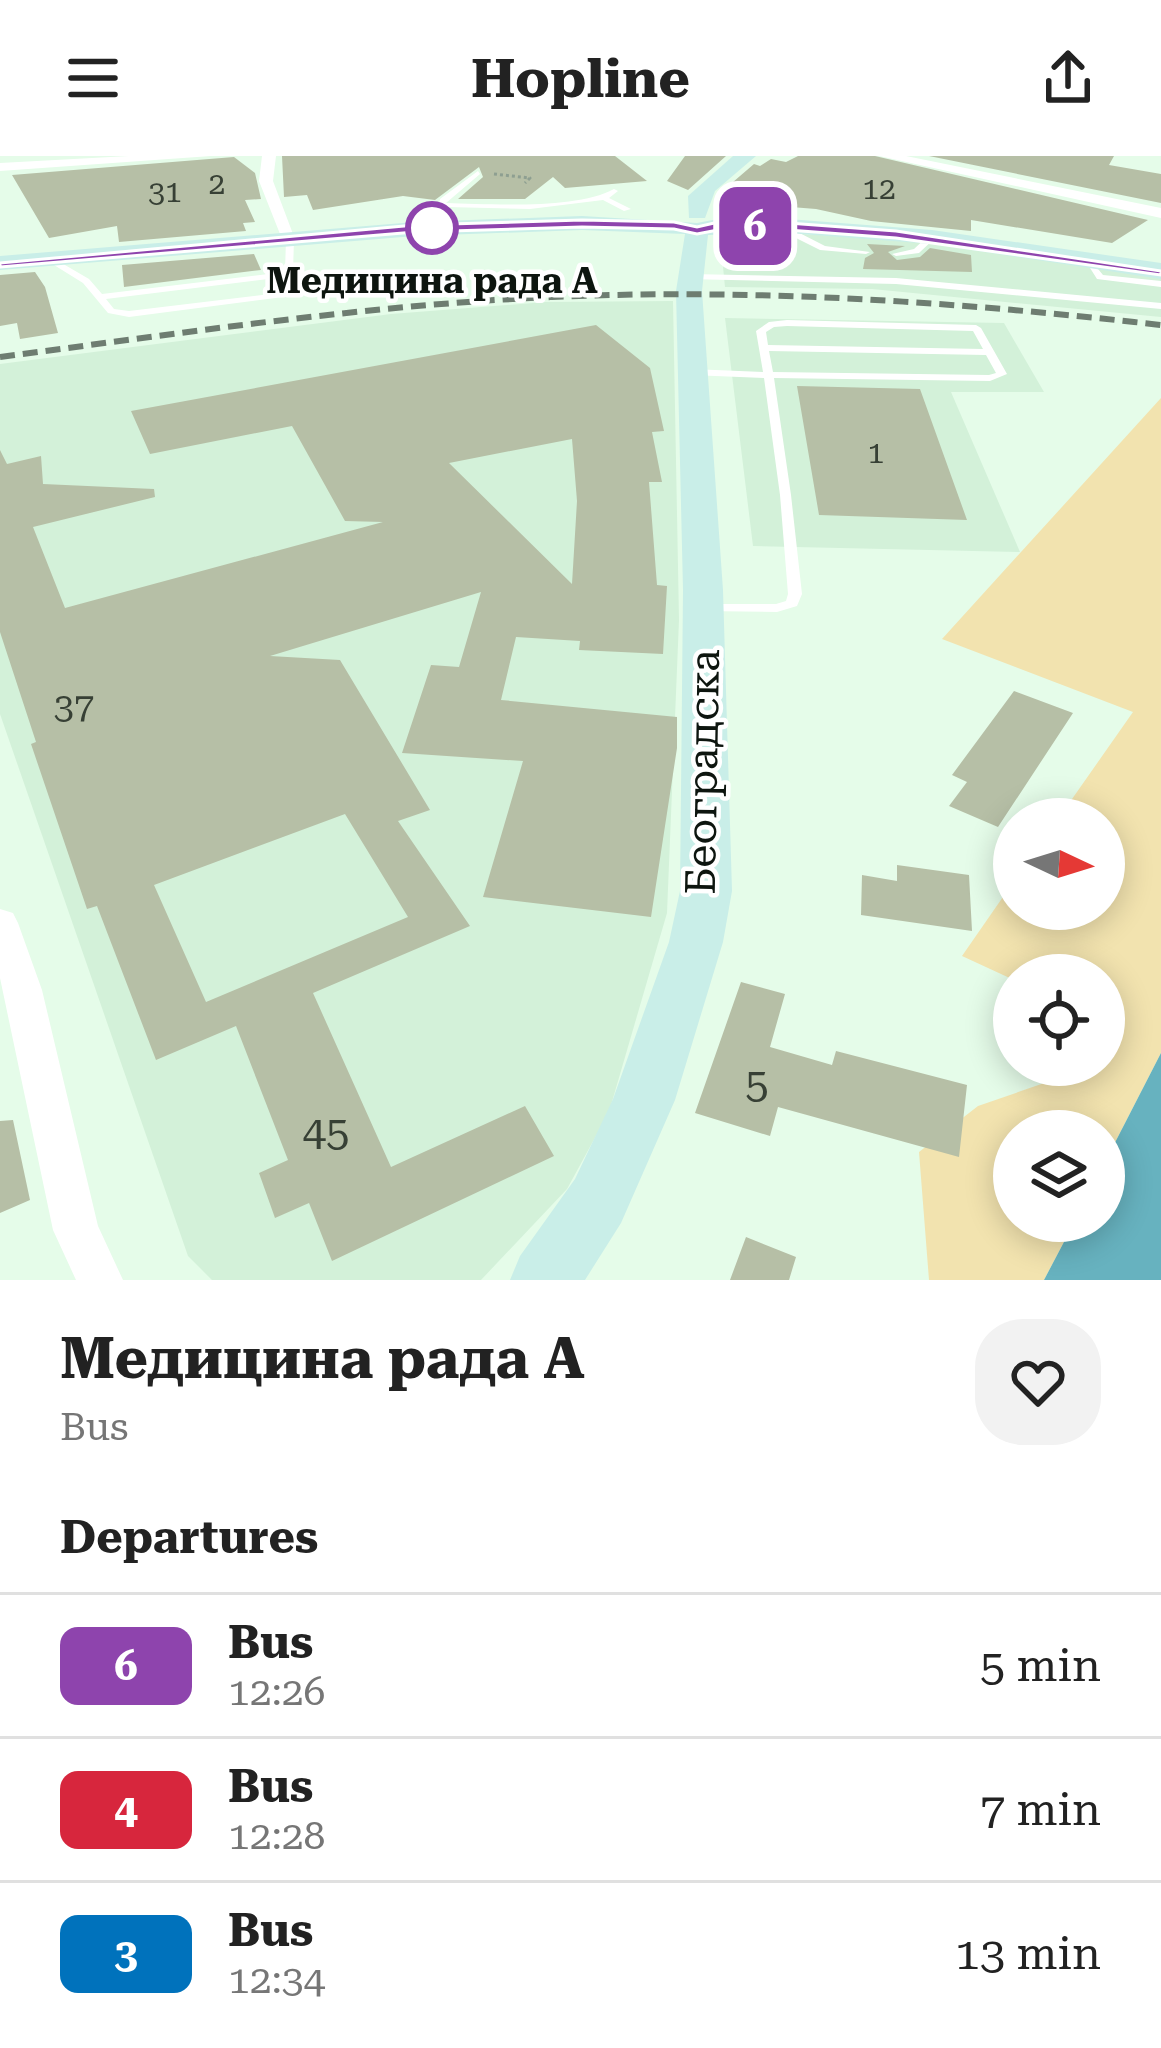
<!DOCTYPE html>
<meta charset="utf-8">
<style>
body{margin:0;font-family:"Roboto Serif",serif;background:#f2f2f2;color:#222;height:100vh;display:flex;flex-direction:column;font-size:45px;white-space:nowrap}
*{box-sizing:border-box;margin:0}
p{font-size:39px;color:#767676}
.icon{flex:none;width:66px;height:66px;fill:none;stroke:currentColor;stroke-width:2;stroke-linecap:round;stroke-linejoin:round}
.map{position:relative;height:1124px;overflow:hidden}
.sheet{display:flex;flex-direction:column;background:#fff;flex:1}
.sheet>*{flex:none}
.badge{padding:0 24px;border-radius:18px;font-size:42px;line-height:78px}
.needle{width:78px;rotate:94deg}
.buttons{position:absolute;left:993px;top:642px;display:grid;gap:24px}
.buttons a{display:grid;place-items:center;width:132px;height:132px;border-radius:50%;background:#fff;box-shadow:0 6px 30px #0003;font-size:60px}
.map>.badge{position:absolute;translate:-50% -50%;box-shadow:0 0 0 6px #fff}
h2{padding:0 60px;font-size:45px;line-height:108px}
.round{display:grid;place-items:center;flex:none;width:126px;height:126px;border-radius:48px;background:#f2f2f2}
.headline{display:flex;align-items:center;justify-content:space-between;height:204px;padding:0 60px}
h1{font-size:57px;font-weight:700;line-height:90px}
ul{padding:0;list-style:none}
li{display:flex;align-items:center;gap:36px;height:144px;padding:0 60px;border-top:3px solid #e0e0e0}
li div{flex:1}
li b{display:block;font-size:45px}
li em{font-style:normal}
li .badge{min-width:132px;font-weight:700;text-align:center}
header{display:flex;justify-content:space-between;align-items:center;height:156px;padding:0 60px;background:#fff;font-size:54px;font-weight:700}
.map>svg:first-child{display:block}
</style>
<header><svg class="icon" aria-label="menu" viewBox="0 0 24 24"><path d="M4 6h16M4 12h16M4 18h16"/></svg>Hopline<svg class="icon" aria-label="share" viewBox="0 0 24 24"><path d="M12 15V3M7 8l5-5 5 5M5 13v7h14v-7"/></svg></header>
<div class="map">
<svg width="1161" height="1124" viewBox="0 0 1161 1124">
<rect width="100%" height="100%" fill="#e5fce9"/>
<path fill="#d3f1d9" d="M745,75L898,83L1161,120V161L872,133L725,131L720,80Z
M673,145L679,464L667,757L609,956L567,1033L481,1124H212L188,1100L0,558V208L391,158L546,146Z
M725,162L1004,167L1044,236H951L1020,396L753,390Z"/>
<path fill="#f2e3af" d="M1161,242V897L1104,1008V975H1014V1065H1075L1044,1124H929L919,996L978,950L1053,924L1059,909H1104V819H1014V824L962,800L1014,725V753H1104V663H1058L1133,556L942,483Z"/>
<path fill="#67b2bf" d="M1161,897V1124H1044L1075,1065H1104V1008Z"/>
<path fill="#b6bfa6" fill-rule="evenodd" d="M282,0H615L647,25L565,32L553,21L525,43H458L483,21L479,11L435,44L403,40L313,54L307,39L284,41Z
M685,0H726L688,34L667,25Z
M798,0H875L1148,64L1112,87L971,64V75L871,65L816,53L791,51L788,58L730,53L715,47L719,38L754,8L760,10L771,3L786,6Z
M929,0H1114L1109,9L1161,18V47Z
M234,1L255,17L261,43L245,44L255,66L243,67L246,75L119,86L117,70L49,82L12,19Z
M867,88L905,90L888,96L897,104L920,101L930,92L971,99L972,116L863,113L865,102L874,97Z
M254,98L261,114L124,131L122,109Z
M35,116L45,131L58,177L20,183L17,167L0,170V119Z
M596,169L650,212L664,275L652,276L662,326H649L657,429L667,430L663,498L579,494L580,485L516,481L501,544L677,561V592L651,761L483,741L523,605L402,597L431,509L459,511L481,436L270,500L340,504L430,654L398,665L470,770L313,837L391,1011L525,950L554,1000L332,1105L309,1047L275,1062L259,1017L288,1004L236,870L156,904L97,750L87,753L31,588L36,586L0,476V294L7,308L41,300L43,328L154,333L155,341L33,371L65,452L383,366L345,365L292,270L150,298L131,255ZM572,283L577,345L572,428L449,307ZM345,658L408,761L206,846L154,729Z
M797,230L920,233L967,364L819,359Z
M1014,535L1073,557L998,671L949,650L967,626L952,619Z
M897,709L969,719L972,775L861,759L862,719L897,725Z
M741,826L785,838L770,891L832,909L836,895L967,929L959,1001L778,951L770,980L695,957Z
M13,964L30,1044L0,1057V965Z
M746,1081L796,1101L789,1124H730Z"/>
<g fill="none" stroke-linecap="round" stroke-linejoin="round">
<path stroke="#8e9f91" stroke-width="3" stroke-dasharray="3 3" stroke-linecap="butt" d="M494,18L530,22L525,27"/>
<path fill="#fff" fill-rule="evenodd" d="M478,15L480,18L446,47C491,48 576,54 614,33L618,35L609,42L631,53L624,55L603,44L530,53L446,51L444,63L437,65L440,43Z
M776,68H782L825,90L870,96L866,98L820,94L776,72Z
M929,79L936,81L919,97L896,100L892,98L914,93Z
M290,81L294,83L293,116L295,118L293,120L292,135L283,141L129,161L108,157L83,127L46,104L53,102L89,123L102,138L285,116L286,83ZM284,121V134L278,137L129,155L114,153L106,143Z
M1089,102L1103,119L1161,125V131L1097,123L1085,104Z
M689,118L896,122L1161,147V153L896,128L686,123L685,121Z
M787,164L976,169L981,172L1007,218L990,225L774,222L791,339L802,438L797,450L777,456L702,455L700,452L702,449L707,448H776L786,445L788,438L780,339L764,222L691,219L686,216L691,213L763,216L756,175L769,166ZM787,170L973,175L983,193L768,189L766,176L774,171ZM769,195L986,199L996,217L989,219L773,216Z"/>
<path fill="#fff" fill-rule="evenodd" d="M129,0H211L0,15V7Z
M262,0H276L273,25L296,86L282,83L259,25Z
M879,0H906L1161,52V62Z
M0,753L13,757L18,767L42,834L98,1070L123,1124H76L53,1074L0,822Z"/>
<path fill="#c9eee8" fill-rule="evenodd" d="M733,0H756L715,35L705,62H689L688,40Z
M582,60L697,67L723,62L788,63L932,74L1161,107V123L932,88L788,77L708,79L702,135L723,434L732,735L723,786L675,944L621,1067L585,1124H510L520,1100L575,1023L613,943L669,786L680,735L683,434L676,135L685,78L582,74L415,80L0,114V100L415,66Z"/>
<path stroke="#6e7d71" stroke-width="6" stroke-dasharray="15 8" stroke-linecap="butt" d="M0,201C183,177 367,149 552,141C756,132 959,146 1161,169"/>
</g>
<path fill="#8e44ad" stroke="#fff" stroke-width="3" d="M582,64L674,66L697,71L723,65L788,67L896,75L1161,115V119L896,82L788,74L723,73L697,78L674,73L582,71L415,76L0,111V107L415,69Z"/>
<circle fill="#fff" stroke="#8e44ad" stroke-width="6" cx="432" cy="72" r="24"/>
<g text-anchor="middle" stroke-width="9" stroke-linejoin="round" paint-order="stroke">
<g font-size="30" fill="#374035">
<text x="217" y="38">2</text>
<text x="879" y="43">12</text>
<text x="165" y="46">31</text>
<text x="876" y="307">1</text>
</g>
<g font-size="36" font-weight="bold" fill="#0d150f" stroke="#fff">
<text x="432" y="137">Медицина рада А</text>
</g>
<g font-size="36" fill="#374035">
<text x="74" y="563">37</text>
</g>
<g font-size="42" fill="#0d150f" stroke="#fff">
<text transform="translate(702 616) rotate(-89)" y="15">Београдска</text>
</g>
<g font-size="42" fill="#374035">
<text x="757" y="942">5</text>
<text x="326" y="990">45</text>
</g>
</g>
</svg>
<div class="buttons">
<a><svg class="needle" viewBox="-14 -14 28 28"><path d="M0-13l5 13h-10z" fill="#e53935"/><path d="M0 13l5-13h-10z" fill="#767676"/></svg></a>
<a><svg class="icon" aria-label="locate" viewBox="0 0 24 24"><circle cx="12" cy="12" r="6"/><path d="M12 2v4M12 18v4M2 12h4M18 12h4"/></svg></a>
<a><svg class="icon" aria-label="layers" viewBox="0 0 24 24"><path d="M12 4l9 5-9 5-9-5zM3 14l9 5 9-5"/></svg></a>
</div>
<b class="badge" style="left:755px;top:70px;background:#8e44ad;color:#fff">6</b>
</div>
<section class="sheet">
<div class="headline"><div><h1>Медицина рада А</h1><p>Bus</p></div><a class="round"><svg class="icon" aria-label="heart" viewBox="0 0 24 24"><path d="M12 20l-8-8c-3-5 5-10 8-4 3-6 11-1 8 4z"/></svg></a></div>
<h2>Departures</h2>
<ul>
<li><span class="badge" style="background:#8e44ad;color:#fff">6</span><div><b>Bus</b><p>12:26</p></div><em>5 min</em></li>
<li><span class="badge" style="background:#d7263d;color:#fff">4</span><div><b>Bus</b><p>12:28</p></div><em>7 min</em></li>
<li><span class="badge" style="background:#0072bc;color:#fff">3</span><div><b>Bus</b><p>12:34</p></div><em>13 min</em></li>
</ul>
</section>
